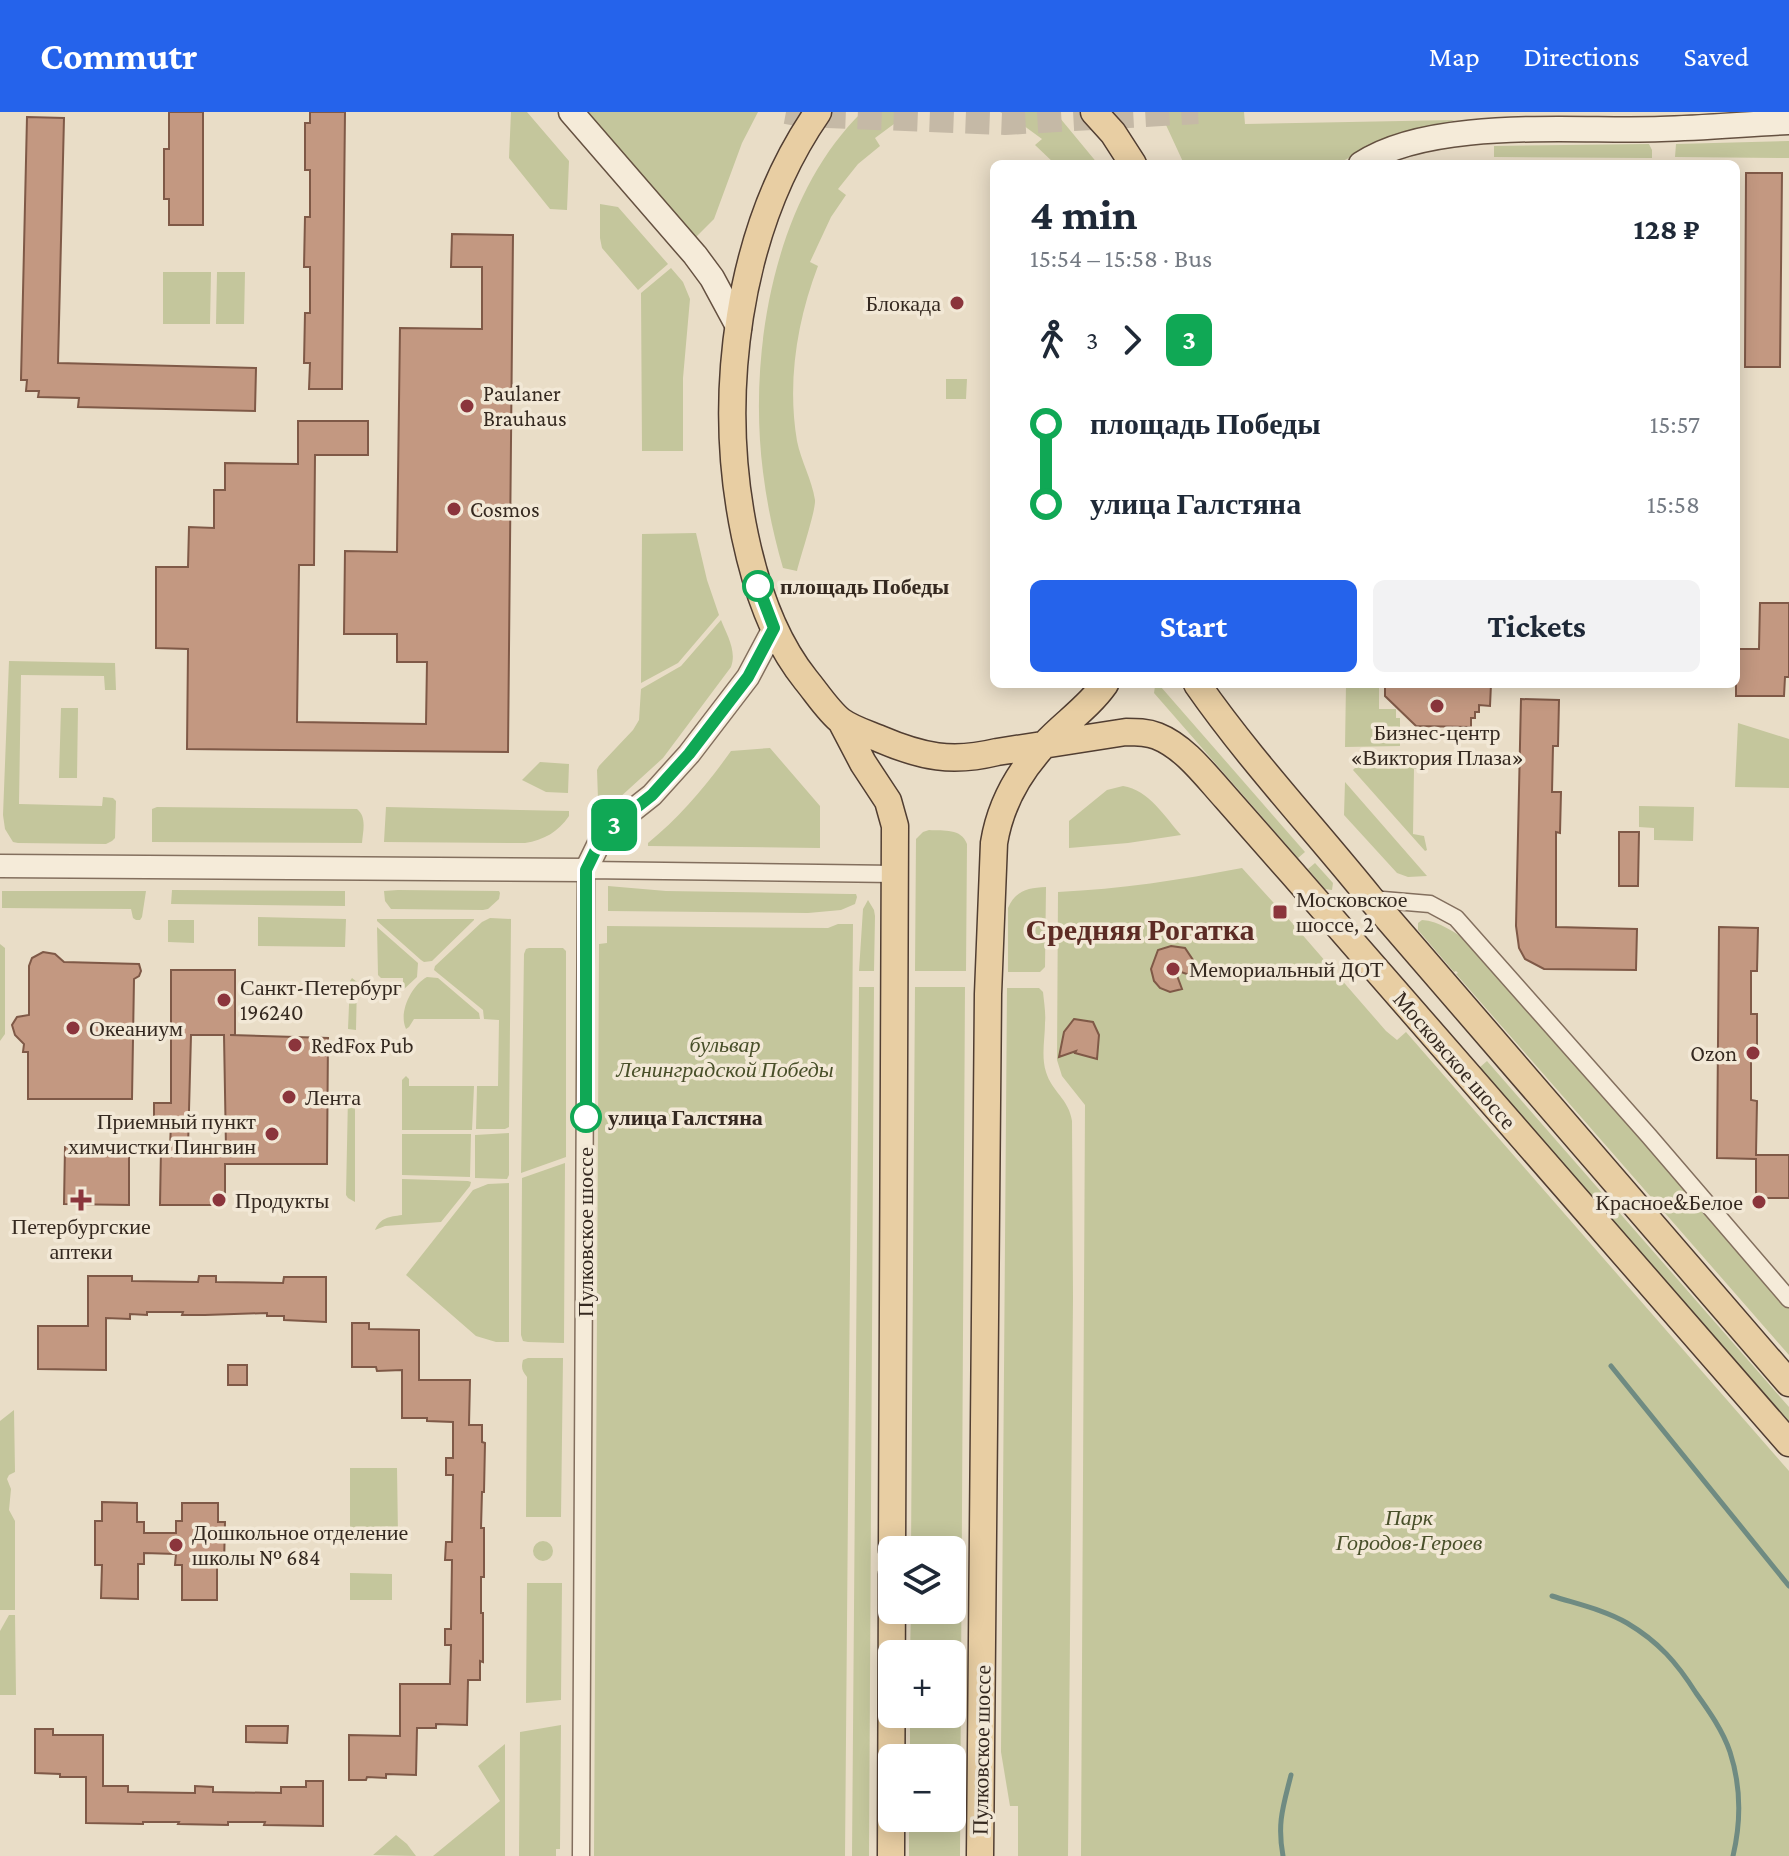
<!DOCTYPE html>
<meta charset="utf-8">
<style>
body{margin:0;font-family:"Crimson Pro",serif;background:#f2f2f3;color:#1f2937;height:100vh;display:flex;flex-direction:column;font-size:30px;white-space:nowrap}
*{box-sizing:border-box;margin:0}
p{font-size:26px;color:#747a83}
.icon{flex:none;width:44px;height:44px;fill:none;stroke:currentColor;stroke-width:2;stroke-linecap:round;stroke-linejoin:round}
.map{position:relative;flex:1;overflow:hidden}
.drawer{position:absolute;left:990px;top:48px;width:750px;height:528px;display:flex;flex-direction:column;background:#fff;border-radius:12px;box-shadow:0 4px 20px #0003}
.drawer>*{flex:none}
.badge{padding:0 16px;border-radius:12px;font-size:28px;line-height:52px}
.controls{position:absolute;left:878px;top:1424px;display:grid;gap:16px}
.controls a{display:grid;place-items:center;width:88px;height:88px;border-radius:12px;background:#fff;box-shadow:0 4px 20px #0003;font-size:40px}
.map>.badge{position:absolute;translate:-50% -50%;box-shadow:0 0 0 4px #fff}
.legs{display:flex;align-items:center;gap:12px;height:88px;padding:0 40px;font-size:26px}
.legs p{margin-inline-start:auto}
.overview{display:flex;align-items:center;justify-content:space-between;height:136px;padding:0 40px}
h1{font-size:44px;font-weight:700;line-height:60px}
.cta{display:flex;gap:16px;margin-top:auto;padding:16px 40px}
.cta a{flex:1;height:92px;border-radius:12px;background:#2563eb;color:#fff;font-size:32px;font-weight:700;line-height:92px;text-align:center}
.cta a+a{background:#f2f2f3;color:#1f2937}
ul{padding:0 40px;list-style:none}
li{display:flex;align-items:center;gap:28px;height:80px;font-size:30px}
li i{display:grid;place-items:center;width:12px;height:100%;margin:0 10px;background:currentColor}
li i::after{content:'';width:20px;height:20px;margin:-10px;border:6px solid;border-radius:50%;background:#fff}
li p{margin-inline-start:auto}
li:first-child i{background:linear-gradient(#0000 50%,currentColor 0)}
li:last-child i{background:linear-gradient(currentColor 50%,#0000 0)}
header{display:flex;align-items:center;gap:48px;box-sizing:border-box;height:112px;padding:0 40px;background:#2563eb;color:#fff}
header strong{font-size:38px}
nav{display:flex;gap:44px;margin-inline-start:auto;font-size:28px}
.map>svg:first-child{display:block}
</style>
<header>
<strong>Commutr</strong>
<nav><a>Map</a><a>Directions</a><a>Saved</a></nav>
</header>
<div class="map">
<svg width="1789" height="1744" viewBox="0 0 1789 1744">
<rect width="100%" height="100%" fill="#e9ddc7"/>
<path fill="#c4c69c" d="M511,0H527L569,49L567,98L550,97L509,46Z
M587,0H758L742,31L714,107L696,125Z
M862,0H916L898,9L875,26L880,34L858,52L838,77L846,83L831,105L810,150L818,154C797,209 787,270 797,329C801,349 812,368 815,388C816,398 800,446 797,459L783,456C774,425 767,393 763,360C748,242 773,87 862,0Z
M1000,0H1055L1098,52H1055L1035,33L1042,27L1016,8Z
M1160,0H1244L1245,12L1455,8L1366,36L1338,52H1184Z
M1789,29V46L1675,45L1676,32Z
M1649,32L1652,38V46L1494,45V34Z
M600,92L618,95L668,152L638,178L602,136L600,126Z
M671,156L683,170L690,187L683,266V339H642L641,181Z
M163,160H211L210,212H163Z
M217,160H245L244,212H216Z
M946,267H967L966,287H946Z
M696,421L707,468L719,503L678,551L641,571L642,422Z
M721,508C727,523 737,539 731,555L663,646L618,687H598L597,658L599,654L633,618L639,608L641,577L681,554Z
M9,549L115,551L116,578H105L104,564L21,563L19,692L102,694L103,685L113,686L116,689L115,726L112,729L106,732L18,731L13,730L5,717L3,703Z
M1346,572H1379V597H1396V606H1400V634L1345,635Z
M1155,574L1161,575L1305,740L1298,746L1154,581Z
M61,596H78L77,666H59Z
M1738,611L1789,627V676L1735,675Z
M770,636L820,694V736L648,734V731C681,704 706,674 731,639Z
M540,650L569,652L568,681L546,680L522,668Z
M1424,653L1423,656L1414,657L1413,722L1424,724L1427,738L1425,739L1353,658L1357,654H1361Z
M1345,670L1427,764L1408,765L1397,761L1344,703Z
M1123,674C1149,678 1165,705 1181,723L1128,731L1069,736V709L1107,678Z
M1639,694L1694,695L1693,729L1654,728V716L1639,715Z
M157,695L357,697C367,705 363,719 362,731L152,730V697Z
M386,695L569,699V704C558,720 544,728 525,731L384,730Z
M929,718C944,719 961,716 967,732L966,859H915L916,727L923,720Z
M1315,751L1333,771L1332,778L1325,777L1308,757Z
M1242,756L1293,812L1386,919L1397,928L1406,920L1789,1359V1744H1081L1085,993L1062,964L1057,948L1058,780C1121,777 1180,768 1242,756Z
M608,774L666,779L850,782H856L857,785L855,792L841,798L808,801L608,799Z
M1046,775L1045,855L1040,860H1008V796C1016,778 1028,776 1046,775Z
M172,778L345,779V794L171,792Z
M398,778L499,779L500,781L499,787L488,797L483,798L391,797L385,789L384,779Z
M2,779H146L142,805L140,808H136L133,806L131,797L2,796Z
M868,788L874,798L875,804L874,859H859L863,797Z
M258,805L346,807L345,835L258,834Z
M490,806L511,807V810L509,1015L505,1017H476L477,974H498L499,908L484,907L483,898L434,858L435,854L482,810Z
M377,807H474V808L432,849L424,850L421,848L377,809Z
M168,808H194V831L168,830Z
M1422,808C1439,809 1456,821 1470,831L1789,1196V1243L1456,862L1458,861L1456,859L1454,860L1418,818V811Z
M838,812H853L845,1744H594L599,832L607,831V814L828,816Z
M377,815L418,851L417,865L403,878V866H381L378,863Z
M0,832L5,836V922L0,929Z
M529,836H563L566,839V1045L521,1061L524,842L526,837Z
M427,865L438,866L479,901L480,907H414L409,915L406,917C398,900 412,873 427,865Z
M352,866L357,870L356,918L348,917L350,869Z
M859,875H874L869,1744H852Z
M915,875H965L960,1744H909V1706H952V1646H910V1602H952V1542H910L911,1498H952V1438H911Z
M1007,876H1039L1043,880C1044,890 1046,902 1045,911C1045,927 1041,944 1046,960C1052,980 1069,987 1072,1009L1073,1186L1068,1744H1018V1694H1010L1001,1640Z
M1487,949L1789,1295V1310L1479,956Z
M406,964L409,967V974H474L472,1018H402V968Z
M348,984H355V1090L348,1086L346,1083Z
M509,1021V1063L507,1067L475,1066V1023Z
M402,1022H471L470,1065L402,1063Z
M565,1051L564,1231L528,1230L523,1229L521,1223L522,1066Z
M402,1067L468,1069L471,1070L470,1074L441,1110L385,1114L375,1118C381,1105 389,1105 402,1103Z
M509,1071V1230H496L476,1224L406,1163L473,1078L488,1072Z
M528,1246H563L561,1405H526L527,1265C522,1259 521,1256 523,1248Z
M14,1298L15,1360L9,1363L7,1367L11,1377L9,1398L15,1409V1498H0V1309Z
M350,1356H397L398,1423L350,1422Z
M533 1439a10 10 0 1 1 20 0a10 10 0 1 1-20 0Z
M350,1461L392,1462V1488H350Z
M527,1471H562L561,1588L526,1591Z
M9,1503H15L16,1583H0V1519Z
M561,1613L560,1737H556V1744H519L520,1620Z
M505,1632V1744H433L500,1689L478,1654Z
M396,1723L407,1732L416,1744L373,1743Z"/>
<g fill="none" stroke-linecap="round" stroke-linejoin="round">
<path stroke="#6f8b82" stroke-width="5" d="M1611,1254L1789,1474
M1552,1484C1577,1492 1605,1498 1627,1511C1659,1530 1677,1551 1696,1581C1709,1599 1723,1619 1730,1640C1741,1674 1741,1710 1733,1744
M1283,1744C1277,1711 1283,1695 1291,1663"/>
</g>
<path fill="#c39881" stroke="#7f5947" stroke-width="2" fill-rule="evenodd" d="M169,0H203V113H169V87H164V37H169Z
M310,0H345L342,277H309L310,251H304L305,201H310V155H304L305,105H310V58H305V11H310Z
M27,5L64,6L58,251L256,256L255,299L78,295L79,286L38,285L39,279H26L27,268H21Z
M1746,61H1782L1780,255H1745Z
M452,122L513,123L508,640L187,637L188,537L156,536V455H188L189,415L214,416V378H225V351L298,352V309H368V343H315L314,453H299L297,610L426,612L427,550H397V522H344L345,439L397,440L400,216L482,217V155H451Z
M1760,491H1789V565H1785L1784,584H1736V537H1759Z
M1385,572H1491L1490,594L1479,593V600H1475V606H1471V615L1416,614L1385,584Z
M1521,587L1559,588L1558,634H1553L1552,680H1561L1560,721L1556,720V815L1637,817L1636,858L1544,857L1525,847L1519,836L1516,814Z
M1619,720H1639L1638,774H1619Z
M1719,815L1758,816L1757,859H1751V902H1757V945H1751V988L1757,989L1756,1043H1789V1086H1756V1047L1717,1046Z
M1171,834L1185,836L1193,848L1196,865L1175,858L1182,877L1170,880L1160,876L1154,869L1151,857L1158,838Z
M43,840L55,842L64,850L139,852L141,859L139,864L134,867L132,987H28V940H23L24,932L15,923L12,913L17,905L29,903V854L32,846Z
M171,858H235V923H230L328,926L327,1052H225V1093H160L161,1036H170L171,1010H154V991H171ZM191,923H224L226,1037L188,1036Z
M1074,907L1093,910L1099,923L1097,947L1075,941L1076,939L1059,945L1064,920Z
M65,1035L129,1036V1093L64,1092Z
M88,1164H132V1169L198,1170L199,1164H216V1170L283,1171L284,1165H326V1210L284,1208V1204H267V1201L205,1203H182L183,1200H147V1203L130,1202V1207L106,1206V1258L38,1257V1214H88Z
M352,1211H369V1217L419,1218V1268H470L469,1313H482V1330L485,1331L484,1380H482L481,1416H484V1465H481V1501H483V1550L480,1549V1568H468L467,1613L436,1612V1616H417L416,1663L386,1662V1666L367,1665L366,1668H349V1623L400,1624V1572H450L451,1533H445V1517H451L452,1448H445L446,1430H452L453,1363H446V1346H453V1310L427,1309V1306H402V1258L377,1259L376,1255H352Z
M228,1253H247V1273H228Z
M102,1390L137,1391V1410H144V1421H176V1409H182V1391H218V1410H225L224,1454H217V1488H182V1453H175L176,1442L144,1441V1452H138V1487L101,1486L102,1453H95V1409H102Z
M246,1614H288L287,1631L246,1630Z
M35,1617H53V1623H103V1674H128V1680L195,1681V1674L213,1675V1680L281,1681V1675H306V1669H323V1714L264,1713L265,1710H228V1713L178,1712L179,1710H143V1712L86,1711V1665H60V1662L35,1661Z"/>
<g fill="none" stroke-linecap="round" stroke-linejoin="round">
<path stroke="#c5b9a6" stroke-width="24" stroke-dasharray="24 12" stroke-linecap="butt" d="M786,0L802,3L1005,11L1198,0"/>
<defs>
<path id="minor" d="M1371,787L1430,792L1456,806L1649,1024L1789,1187
M581,1744L586,758L895,762"/>
<path id="tertiary" d="M0,754L586,758L604,721L652,683L689,642L748,565L774,516"/>
<path id="secondary" d="M571,0L695,143L712,166L739,216
M1361,52C1432,5 1577,20 1661,17C1704,16 1746,12 1789,10"/>
<path id="primary" d="M818,0C736,118 716,286 745,424C756,476 773,527 806,568C816,580 829,600 841,609C852,617 868,622 880,627C922,645 952,651 997,640L1126,620C1136,620 1147,620 1157,624C1185,635 1206,664 1226,686C1248,711 1270,736 1292,761L1789,1331
M1094,0L1113,21L1133,52
M1197,572C1250,648 1313,715 1371,787L1789,1271
M841,609L863,651L888,689L895,714L892,1438
M891,1744L892,1462
M980,1744L988,882L994,731C1000,694 1018,661 1044,633C1063,612 1088,596 1105,572"/>
</defs>
<use href="#minor" stroke="#836f5e" stroke-width="19"/>
<use href="#tertiary" stroke="#836f5e" stroke-width="25"/>
<use href="#secondary" stroke="#655141" stroke-width="27"/>
<use href="#primary" stroke="#513e32" stroke-width="29"/>
<use href="#minor" stroke="#f5ebd9" stroke-width="16"/>
<use href="#tertiary" stroke="#f5ebd9" stroke-width="22"/>
<use href="#secondary" stroke="#f5ebd9" stroke-width="24"/>
<use href="#primary" stroke="#e8cea3" stroke-width="26"/>
</g>
<g fill="none" stroke-linecap="round" stroke-linejoin="round">
<defs>
<path id="line-1" d="M586,1005V758L604,721L652,683L689,642L748,565L774,516L758,474"/>
</defs>
<use href="#line-1" stroke="#fff" stroke-width="18"/>
<use href="#line-1" stroke="#10a855" stroke-width="12"/>
</g>
<g fill="#8b353c" stroke="#f2e8d6" stroke-width="3">
<circle cx="957" cy="191" r="8"/>
<circle cx="467" cy="294" r="8"/>
<circle cx="454" cy="397" r="8"/>
<circle cx="1437" cy="594" r="8"/>
<rect x="1272" y="792" width="16" height="16" rx="4"/>
<circle cx="1173" cy="857" r="8"/>
<circle cx="224" cy="888" r="8"/>
<circle cx="73" cy="916" r="8"/>
<circle cx="295" cy="933" r="8"/>
<circle cx="1753" cy="941" r="8"/>
<circle cx="289" cy="985" r="8"/>
<circle cx="272" cy="1022" r="8"/>
<path d="M77 1076h8v8h8v8h-8v8h-8v-8h-8v-8h8z"/>
<circle cx="219" cy="1088" r="8"/>
<circle cx="1759" cy="1090" r="8"/>
<circle cx="176" cy="1433" r="8"/>
</g>
<g fill="#fff" stroke="#10a855" stroke-width="4">
<circle cx="758" cy="474" r="14"/>
<circle cx="586" cy="1005" r="14"/>
</g>
<g text-anchor="middle" stroke-width="7" stroke-linejoin="round" paint-order="stroke">
<g font-size="22" fill="#352920" stroke="#f2e8d6" text-anchor="start">
<text x="941" y="199" text-anchor="end">Блокада</text>
<text x="483" y="289">Paulaner<tspan x="483" dy="25">Brauhaus</tspan></text>
<text x="470" y="405">Cosmos</text>
<text x="1437" y="628" text-anchor="middle">Бизнес-центр<tspan x="1437" dy="25">«Виктория Плаза»</tspan></text>
<text x="1296" y="795">Московское<tspan x="1296" dy="25">шоссе, 2</tspan></text>
<text x="1189" y="865">Мемориальный ДОТ</text>
<text x="240" y="883">Санкт-Петербург<tspan x="240" dy="25">196240</tspan></text>
<text x="89" y="924">Океаниум</text>
<text x="311" y="941">RedFox Pub</text>
<text x="1737" y="949" text-anchor="end">Ozon</text>
<text x="305" y="993">Лента</text>
<text x="256" y="1017" text-anchor="end">Приемный пункт<tspan x="256" dy="25">химчистки Пингвин</tspan></text>
<text x="235" y="1096">Продукты</text>
<text x="1743" y="1098" text-anchor="end">Красное&amp;Белое</text>
<text x="81" y="1122" text-anchor="middle">Петербургские<tspan x="81" dy="25">аптеки</tspan></text>
<text x="192" y="1428">Дошкольное отделение<tspan x="192" dy="25">школы № 684</tspan></text>
</g>
<g font-size="22" font-weight="bold" fill="#352920" stroke="#f2e8d6" text-anchor="start">
<text x="780" y="482">площадь Победы</text>
<text x="608" y="1013">улица Галстяна</text>
</g>
<g font-size="22" font-style="italic" fill="#484f29" stroke="#f2e8d6">
<text x="725" y="940">бульвар<tspan x="725" dy="25">Ленинградской Победы</tspan></text>
<text x="1409" y="1413">Парк<tspan x="1409" dy="25">Городов-Героев</tspan></text>
</g>
<g font-size="22" fill="#352920" stroke="#f2e8d6">
<text transform="translate(1455 948) rotate(49)" y="8">Московское шоссе</text>
<text transform="translate(585 1120) rotate(-90)" y="8">Пулковское шоссе</text>
<text transform="translate(981 1638) rotate(-89)" y="8">Пулковское шоссе</text>
</g>
<g font-size="30" font-weight="bold" fill="#5d2c25" stroke="#f2e8d6">
<text x="1140" y="828">Средняя Рогатка</text>
</g>
</g>
</svg>
<div class="controls">
<a><svg class="icon" aria-label="layers" viewBox="0 0 24 24"><path d="M12 4l9 5-9 5-9-5zM3 14l9 5 9-5"/></svg></a>
<a>+</a>
<a>−</a>
</div>
<b class="badge" style="left:614px;top:713px;background:#10a855;color:#fff">3</b>
<section class="drawer">
<div class="overview"><div><h1>4 min</h1><p>15:54 – 15:58 · Bus</p></div><b>128 ₽</b></div>
<div class="legs"><svg class="icon" aria-label="walk" viewBox="0 0 24 24"><circle cx="13" cy="4" r="2"/><path d="M13 8l-2 6 4 7M11 14l-3 7M7 12l3-4h3l4 4"/></svg>3<svg class="icon" aria-label="forward" viewBox="0 0 24 24"><path d="M9 5l7 7-7 7"/></svg><b class="badge" style="background:#10a855;color:#fff">3</b></div>
<ul>
<li><i style="color:#10a855"></i><b>площадь Победы</b><p>15:57</p></li>
<li><i style="color:#10a855"></i><b>улица Галстяна</b><p>15:58</p></li>
</ul>
<div class="cta"><a>Start</a><a>Tickets</a></div>
</section>
</div>
